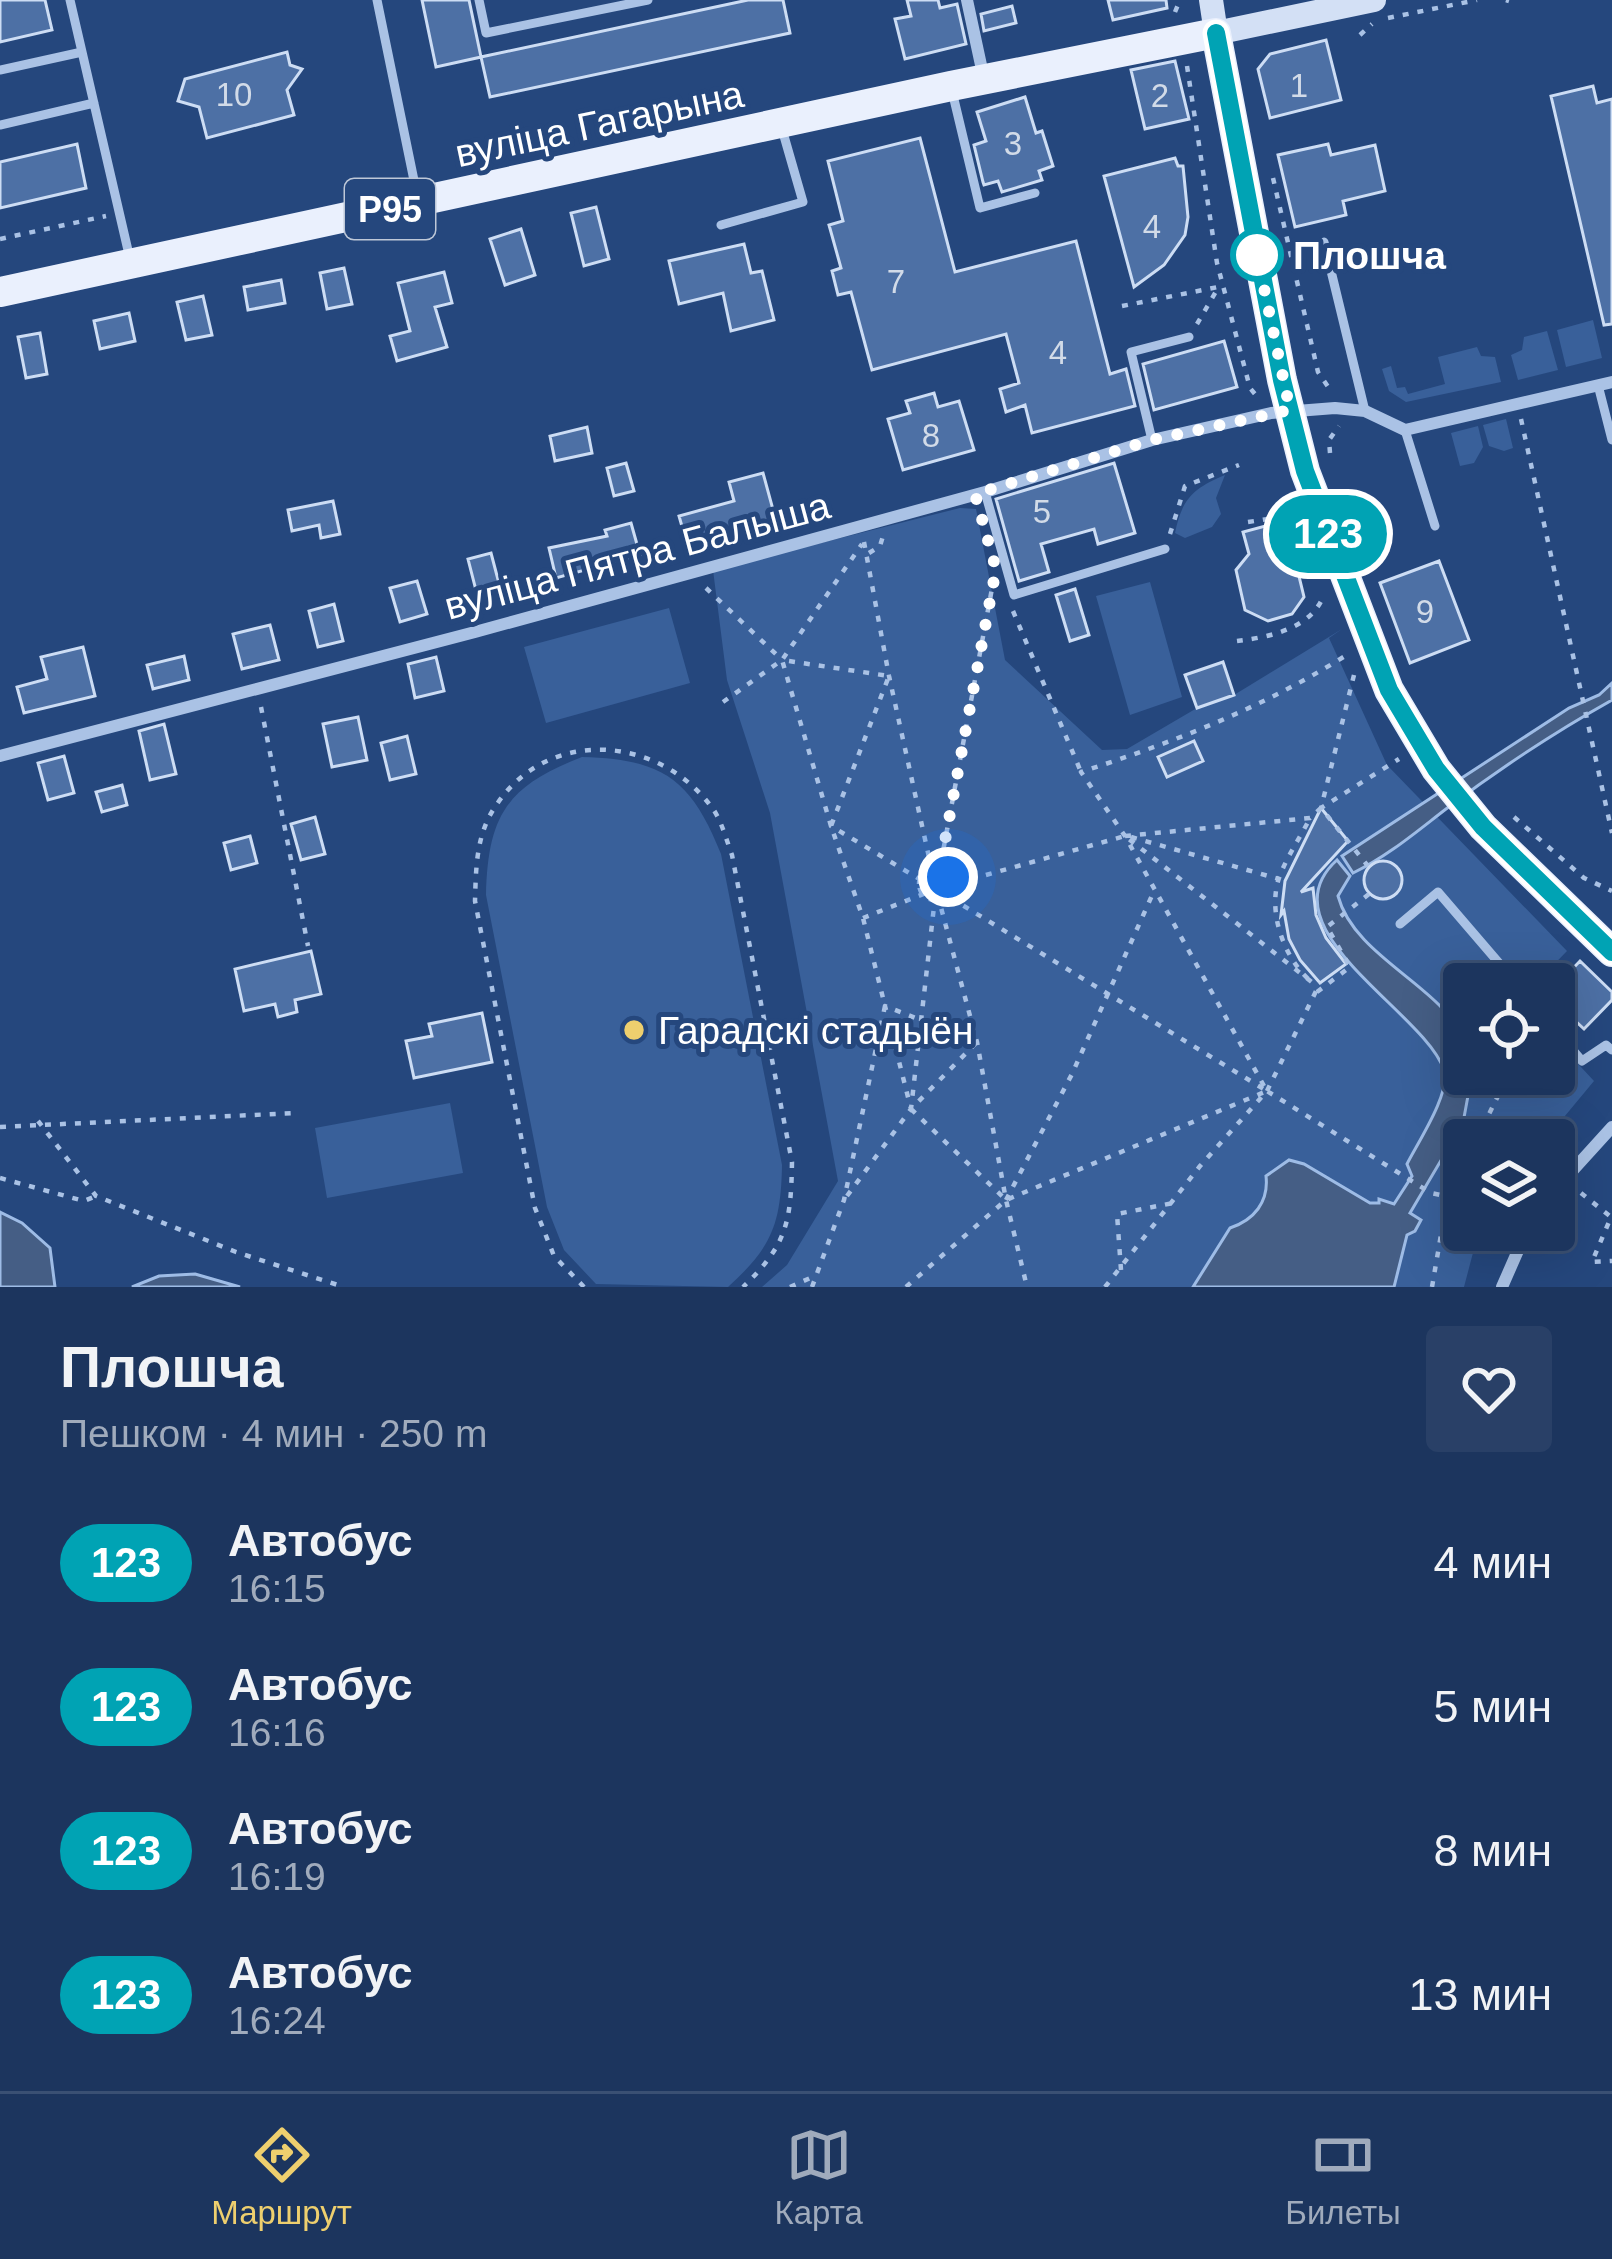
<!DOCTYPE html>
<html lang="ru">
<meta charset="utf-8">
<style>
body{margin:0;font-family:Arial,sans-serif;background:#294067;color:#f1f3f6;height:100vh;display:flex;flex-direction:column;font-size:45px;white-space:nowrap}
*{box-sizing:border-box;margin:0}
p{font-size:39px;color:#a0abbc}
.icon{flex:none;width:66px;height:66px;fill:none;stroke:currentColor;stroke-width:2;stroke-linecap:round;stroke-linejoin:round}
.map{position:relative;height:1287px;overflow:hidden}
.drawer{display:flex;flex-direction:column;background:#1c355e;flex:1}
.drawer>*{flex:none}
.badge{padding:0 24px;border-radius:39px;font-size:42px;line-height:78px}
.fabs{position:absolute;left:1443px;top:963px;display:grid;gap:24px}
.fabs a{display:grid;place-items:center;width:132px;height:132px;border-radius:12px;background:#1c355e;box-shadow:0 12px 48px #0002,0 0 0 3px #3a5073;font-size:60px}
.you{position:absolute;width:60px;height:60px;margin:-30px;border:9px solid #fff;border-radius:50%;background:#1a73e8;box-shadow:0 0 0 18px #1a73e833}
.map>.badge{position:absolute;translate:-50% -50%;box-shadow:0 0 0 6px #fff}
.round{display:grid;place-items:center;flex:none;width:126px;height:126px;border-radius:12px;background:#294067}
.head{display:flex;align-items:center;justify-content:space-between;height:204px;padding:0 60px}
h1{font-size:57px;font-weight:800;line-height:90px}
ul{padding:0;list-style:none}
li{display:flex;align-items:center;gap:36px;height:144px;padding:0 60px}
li div{flex:1}
li b{display:block;font-size:45px}
li em{font-style:normal}
li .badge{min-width:132px;font-weight:700;text-align:center}
.menu{display:flex;justify-content:space-around;align-items:center;height:168px;border-top:3px solid #3a5073;background:#1c355e;font-size:33px;color:#a0abbc}
.menu a{display:grid;justify-items:center;gap:6px}
.menu .current{color:#eecf6e}
.map>svg:first-child{display:block}
</style>
<div class="map">
<svg width="1612" height="1287" viewBox="0 0 1612 1287">
<rect width="100%" height="100%" fill="#25477d"/>
<path fill="#39609a" d="M1593,320L1602,358L1566,367L1557,330Z
M1547,331L1558,370L1518,380L1511,355L1522,350L1524,337Z
M1477,347L1481,356L1495,357L1501,382L1406,402L1389,391L1382,369L1391,366L1397,388L1405,387L1408,394L1445,384L1438,357Z
M1506,419L1513,448L1504,451L1489,446L1483,425Z
M1478,426L1483,447L1474,463L1460,466L1451,433Z
M1225,475L1216,498L1221,514L1212,527L1185,538L1175,533C1182,498 1194,488 1225,475Z
M960,508L976,509L1005,660L1102,750L1127,749L1197,708L1234,695L1342,629L1329,638L1387,765L1567,951L1535,984H1464V1074H1554V1038L1594,1081L1545,1140H1464V1230H1479L1464,1287H762L787,1265L838,1181L770,813L727,680L713,570Z
M1150,582L1182,697L1130,715L1096,596Z
M669,608L690,683L546,723L524,647Z
M582,757C663,759 691,779 721,854L782,1165C781,1224 772,1247 728,1287L596,1284L564,1250L547,1207L486,895C488,815 507,786 582,757Z
M450,1103L463,1173L327,1198L315,1128Z"/>
<path fill="#455e85" stroke="#9ebce6" stroke-width="3" d="M1612,683V700C1555,732 1499,769 1446,809C1416,832 1388,856 1353,873L1342,856L1569,708L1599,695Z
M1337,860L1350,876L1338,896C1355,960 1452,990 1464,1045C1466,1054 1464,1065 1464,1074H1472L1463,1123L1410,1213L1421,1220L1415,1231L1407,1235L1394,1287H1193L1230,1228C1254,1220 1269,1202 1266,1176L1289,1160L1304,1164L1370,1203H1379V1199L1394,1204L1412,1176L1407,1164C1418,1142 1451,1093 1444,1070C1425,1012 1261,928 1337,860Z
M0,1212L22,1223L50,1248L55,1287H0Z
M195,1274L240,1287H132L159,1276Z"/>
<path fill="#4d70a5" stroke="#cdddf4" stroke-width="3" d="M0,0H45L52,30L0,42Z
M422,0H469L481,57L436,67Z
M748,0H783L790,33L490,97L481,57Z
M907,0H938L940,8L957,4L966,44L905,59L895,19L911,16Z
M1108,0H1166L1167,8L1113,20Z
M1012,6L1016,23L984,31L981,14Z
M1326,40L1341,100L1270,118L1258,69L1270,54Z
M287,52L290,65L302,69L287,90L294,115L207,138L199,107L178,101L185,79Z
M1175,61L1189,119L1145,129L1131,70Z
M1593,86L1597,103L1612,99V324L1604,325L1551,96Z
M1025,97L1036,133L1042,131L1053,166L1039,171L1042,180L1002,192L998,181L984,185L983,182L974,145L986,141L977,112Z
M920,138L955,272L1076,241L1110,374L1126,369L1135,406L1032,433L1025,405L1006,412L1000,389L1019,383L1006,334L872,370L851,292L838,295L832,271L841,268L829,225L843,221L828,161Z
M77,144L86,188L0,208V162Z
M1328,144L1331,155L1375,145L1385,191L1343,201L1346,215L1295,227L1278,155Z
M1175,158L1178,166H1183L1188,217L1185,235L1164,265L1134,287L1104,176Z
M596,207L609,259L584,266L571,213Z
M521,229L535,275L505,285L490,239Z
M744,244L751,273L762,271L774,320L731,331L723,293L679,304L669,261Z
M344,268L352,304L327,309L320,273Z
M444,272L452,303L435,307L447,347L397,361L390,336L410,331L398,283Z
M281,280L285,303L248,310L244,287Z
M203,296L212,335L186,340L177,302Z
M129,313L135,341L100,349L94,321Z
M40,333L47,374L26,378L18,337Z
M1224,341L1237,387L1154,410L1143,364Z
M934,393L938,407L959,401L974,450L903,470L888,419L910,413L906,401Z
M587,427L592,453L555,461L550,436Z
M626,463L634,491L614,496L607,468Z
M1114,463L1135,533L1098,544L1094,529L1041,544L1049,572L1019,581L996,499Z
M763,473L775,517L687,544L679,516L734,501L729,482Z
M333,501L340,534L321,538L319,525L292,531L288,510Z
M631,523L640,555L556,578L549,548L607,536L605,530Z
M1269,525L1275,547L1295,560L1304,597L1292,614L1268,621L1245,610L1236,570L1249,554L1243,532Z
M491,553L501,591L478,598L468,559Z
M1439,561L1469,640L1410,663L1380,583Z
M417,581L427,614L400,622L390,588Z
M1075,589L1089,635L1070,641L1056,595Z
M334,604L343,641L318,647L309,611Z
M270,625L279,660L242,669L233,634Z
M83,647L95,696L24,713L17,687L47,679L41,657Z
M184,656L189,680L153,689L147,665Z
M436,657L444,691L415,698L408,664Z
M1223,662L1234,695L1197,708L1185,675Z
M358,717L367,760L332,767L323,724Z
M164,724L176,774L150,780L139,731Z
M407,736L416,774L390,780L381,743Z
M1194,741L1203,761L1167,777L1158,757Z
M64,756L74,793L48,800L38,763Z
M122,785L127,805L102,812L96,792Z
M1321,808L1348,841L1301,892L1313,888L1316,915L1326,938L1346,964L1320,983L1300,960L1289,939L1284,911L1281,915L1285,881Z
M315,817L325,854L301,860L291,824Z
M250,836L257,863L231,870L224,843Z
M1364 880a19 19 0 1 1 38 0a19 19 0 1 1-38 0Z
M311,951L321,994L295,1000L297,1012L278,1017L275,1004L244,1011L235,969Z
M1580,961L1612,992V1000L1584,1029L1554,1001V988Z
M482,1013L492,1062L414,1078L406,1041L432,1036L429,1024Z"/>
<g fill="none" stroke-linecap="round" stroke-linejoin="round">
<path stroke="#aac2e5" stroke-width="4.5" stroke-dasharray="6 9" stroke-linecap="butt" d="M1506,0L1509,1
M1175,12L1180,0
M1388,18L1477,0
M1360,35L1372,24
M1187,66L1217,263L1250,388L1259,399
M1273,178L1318,372L1331,391
M0,239L106,216
M1122,306L1223,286
M1197,324L1218,288
M1521,419L1612,833
M1330,453L1329,440L1339,426
M1248,522L1281,517L1297,532L1301,542
M1170,534L1185,486L1239,465
M864,542L889,676L936,889L977,1042L1006,1200L1027,1287
M869,553L880,546L883,536
M706,588L780,658
M1013,611L1081,772
M1237,641C1269,637 1310,629 1323,597
M1354,675L1321,808L1399,759
M723,702L782,660L831,826L936,889L911,1109
M261,707L308,946
M1514,817L1584,878L1612,891
M1125,836L1310,818L1321,808L1368,866
M1131,837L1279,879
M919 884a16 16 0 1 1 32 0a16 16 0 1 1-32 0Z
M863,918L936,889L993,583
M1317,992L1350,967L1327,927L1369,894
M1264,1086L1125,836L1081,772C1174,742 1262,708 1345,656
M1267,1091L1320,983
M911,1109L1003,1197
M38,1121L96,1196L236,1252L344,1287
M0,1127L295,1113
M1476,1140L1509,1074
M0,1178L84,1201L96,1196
M1581,1193L1611,1217L1592,1262L1612,1261
M847,1196L911,1109L885,1006L977,1042L911,1109
M1006,1200L1072,1074L1154,891
M1121,1270L1117,1214L1173,1203
M584,1287L554,1256L535,1208L475,901C476,867 476,833 497,804C549,727 657,736 710,805C721,818 726,839 732,855L792,1162C791,1222 787,1245 743,1287
M790,1287L817,1275
M812,1287L844,1200L885,1006L863,918L831,826L889,676L782,660L862,544
M906,1287L1006,1200L1267,1091L936,889L1125,836L1313,983C1285,961 1267,913 1279,878C1287,856 1300,838 1310,818
M1105,1287L1200,1166L1267,1091L1431,1193L1464,1200
M1432,1287L1448,1194L1464,1164"/>
<path stroke="#aac2e5" stroke-width="9" d="M70,0L130,259
M377,0L417,195
M479,0L486,33L648,0
M0,70L82,52
M952,91L980,208L1035,193
M0,125L94,103
M721,225L803,202L782,129
M1324,242L1365,411
M1598,385L1612,440
M1405,430L1435,526
M1152,440L1131,352L1189,337
M985,492L1014,595L1165,549
M1400,924L1438,892L1517,984
M1554,1028L1582,1061L1606,1045L1612,1050"/>
<path stroke="#aac2e5" stroke-width="12" d="M967,0L984,79
M0,756L475,632L985,492L1152,440L1271,413L1335,408L1365,411L1405,430L1612,382
M1554,1191L1612,1127
M1502,1287L1527,1230"/>
<path stroke="#d3e0f5" stroke-width="24" d="M1211,0L1216,33L1374,0"/>
<path stroke="#eaf0fd" stroke-width="30" d="M0,292L951,86L1216,33L1282,380L1305,471L1389,690L1436,769L1483,827L1612,952"/>
</g>
<g fill="none" stroke-linecap="round" stroke-linejoin="round">
<defs>
<path id="line" d="M1216,33L1282,380L1305,471L1389,690L1436,769L1483,827L1612,952"/>
</defs>
<use href="#line" stroke="#fff" stroke-width="27"/>
<use href="#line" stroke="#00a3b4" stroke-width="18"/>
<path stroke="#fff" stroke-width="12" stroke-dasharray="0 21.6" d="M948,877L940,867L996,569L975,494L1152,440L1290,410L1257,255"/>
</g>
<circle fill="#fff" stroke="#00a3b4" stroke-width="6" cx="1257" cy="255" r="24"/>
<circle fill="#eecf6e" stroke="#25477d" stroke-width="4.5" cx="634" cy="1030" r="12"/>
<g text-anchor="middle" stroke-width="10" stroke-linejoin="round" paint-order="stroke">
<g font-size="33" fill="#d2dbe8">
<text x="1299" y="97">1</text>
<text x="234" y="106">10</text>
<text x="1160" y="107">2</text>
<text x="1013" y="155">3</text>
<text x="1152" y="238">4</text>
<text x="896" y="293">7</text>
<text x="1058" y="364">4</text>
<text x="931" y="447">8</text>
<text x="1042" y="523">5</text>
<text x="1425" y="623">9</text>
</g>
<rect fill="#25477d" stroke="#bec8d8" stroke-width="3" x="345" y="179" width="90" height="60" rx="9"/>
<g font-size="36" font-weight="bold" fill="#fff">
<text x="390" y="222">Р95</text>
</g>
<g font-size="39" fill="#fff" stroke="#25477d">
<text transform="translate(599 123) rotate(-12)" y="14">вуліца Гагарына</text>
<text transform="translate(637 555) rotate(-15)" y="14">вуліца Пятра Балыша</text>
</g>
<g font-size="39" font-weight="bold" fill="#fff" stroke="#25477d" text-anchor="start">
<text x="1293" y="269">Плошча</text>
</g>
<g font-size="39" fill="#fff" stroke="#25477d" text-anchor="start">
<text x="658" y="1044">Гарадскі стадыён</text>
</g>
</g>
</svg>
<div class="fabs">
<a><svg class="icon" aria-label="locate" viewBox="0 0 24 24"><circle cx="12" cy="12" r="6"/><path d="M12 2v4M12 18v4M2 12h4M18 12h4"/></svg></a>
<a><svg class="icon" aria-label="layers" viewBox="0 0 24 24"><path d="M12 4l9 5-9 5-9-5zM3 14l9 5 9-5"/></svg></a>
</div>
<div class="you" style="left:948px;top:877px"></div>
<b class="badge" style="left:1328px;top:534px;background:#00a3b4;color:#fff">123</b>
</div>
<section class="drawer">
<div class="head"><div><h1>Плошча</h1><p>Пешком · 4 мин · 250 m</p></div><a class="round"><svg class="icon" aria-label="heart" viewBox="0 0 24 24"><path d="M12 20l-8-8c-3-5 5-10 8-4 3-6 11-1 8 4z"/></svg></a></div>
<ul>
<li><span class="badge" style="background:#00a3b4;color:#fff">123</span><div><b>Автобус</b><p>16:15</p></div><em>4 мин</em></li>
<li><span class="badge" style="background:#00a3b4;color:#fff">123</span><div><b>Автобус</b><p>16:16</p></div><em>5 мин</em></li>
<li><span class="badge" style="background:#00a3b4;color:#fff">123</span><div><b>Автобус</b><p>16:19</p></div><em>8 мин</em></li>
<li><span class="badge" style="background:#00a3b4;color:#fff">123</span><div><b>Автобус</b><p>16:24</p></div><em>13 мин</em></li>
</ul>
</section>
<nav class="menu">
<a class="current"><svg class="icon" aria-label="directions" viewBox="0 0 24 24"><path d="M12 3l9 9-9 9-9-9zM9 14v-3h6M13 9l2 2-2 2"/></svg>Маршрут</a>
<a><svg class="icon" aria-label="map" viewBox="0 0 24 24"><path d="M3 6l6-2 6 2 6-2v14l-6 2-6-2-6 2zM9 4v14M15 6v14"/></svg>Карта</a>
<a><svg class="icon" aria-label="tickets" viewBox="0 0 24 24"><path d="M3 7h18v10H3zM15 7v10"/></svg>Билеты</a>
</nav>
